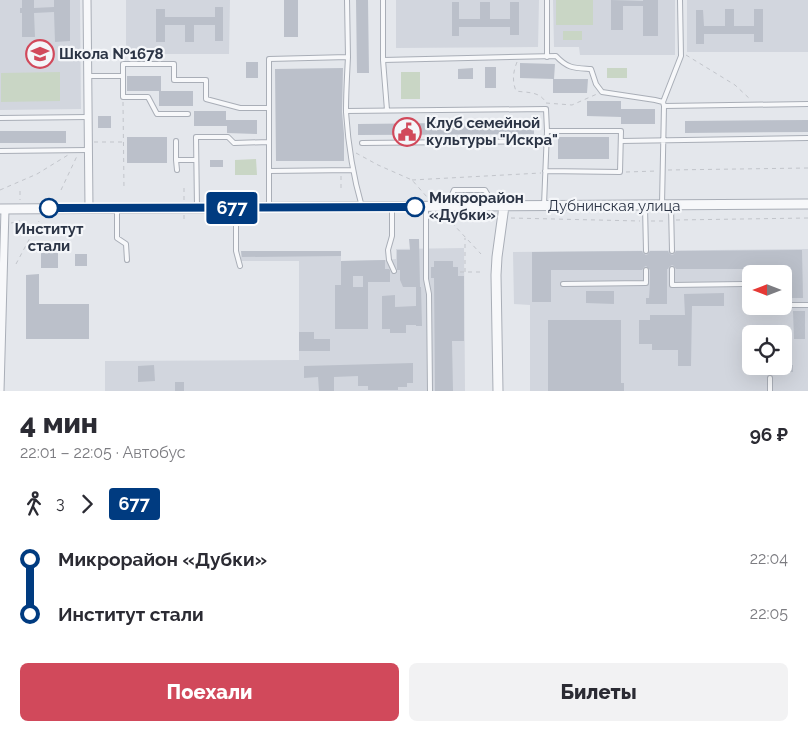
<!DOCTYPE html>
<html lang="ru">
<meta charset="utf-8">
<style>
body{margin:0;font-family:Raleway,sans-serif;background:#f2f2f3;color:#2b2b33;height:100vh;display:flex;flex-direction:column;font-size:19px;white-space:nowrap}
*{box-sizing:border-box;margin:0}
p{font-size:16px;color:#7c7c81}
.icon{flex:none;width:28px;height:28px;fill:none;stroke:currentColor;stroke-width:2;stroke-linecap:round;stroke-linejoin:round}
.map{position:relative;height:391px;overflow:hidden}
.details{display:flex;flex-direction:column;background:#fff;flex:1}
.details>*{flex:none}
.badge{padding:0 10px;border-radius:4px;font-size:18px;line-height:32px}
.needle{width:32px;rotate:270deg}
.controls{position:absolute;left:742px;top:265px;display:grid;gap:10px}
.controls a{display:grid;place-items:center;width:50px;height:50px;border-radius:8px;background:#fff;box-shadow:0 5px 20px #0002;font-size:25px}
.map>.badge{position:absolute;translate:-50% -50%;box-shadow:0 0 0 2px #fff}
.legs{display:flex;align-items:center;gap:8px;height:55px;padding:0 20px;font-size:16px}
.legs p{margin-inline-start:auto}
.summary{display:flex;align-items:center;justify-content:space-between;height:85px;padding:0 20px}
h1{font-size:28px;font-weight:800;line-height:38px}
.button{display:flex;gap:10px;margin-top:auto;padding:10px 20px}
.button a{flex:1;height:58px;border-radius:8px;background:#d1495b;color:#fff;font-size:20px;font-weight:800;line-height:58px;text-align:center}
.button a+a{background:#f2f2f3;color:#2b2b33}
ul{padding:0 20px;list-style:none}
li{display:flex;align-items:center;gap:18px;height:55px;font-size:19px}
li i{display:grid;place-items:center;width:8px;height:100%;margin:0 6px;background:currentColor}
li i::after{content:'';width:12px;height:12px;margin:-6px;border:4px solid;border-radius:50%;background:#fff}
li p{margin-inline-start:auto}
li:first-child i{background:linear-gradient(#0000 50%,currentColor 0)}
li:last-child i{background:linear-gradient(currentColor 50%,#0000 0)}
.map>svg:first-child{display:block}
</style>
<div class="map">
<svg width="808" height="391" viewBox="0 0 808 391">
<rect width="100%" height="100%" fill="#e4e7ec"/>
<path fill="#d2d6de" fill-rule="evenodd" d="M0,0H80L81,109L0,110Z
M126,0H230L229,54H126Z
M396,0H539L538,47L396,48Z
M553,0H675V55H580L579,47H554Z
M687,0H808V52H687Z
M464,248L465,391H105V361L299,360V261H241V251H341V261L385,260L396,259V249Z
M808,249V391H530V305L514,304L513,252ZM751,274H784V306H751ZM751,334H784V366H751Z"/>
<path fill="#c9d6c5" d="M556,0H593V25H556Z
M563,31H582V40H563Z
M607,68H627V78H607Z
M60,72V101L1,102V73Z
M401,72H420V99H401Z
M256,159L257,175H235V160Z"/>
<path fill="#bbc0ca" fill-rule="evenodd" d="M22,0H34V8L54,7V0H70V41L55,42L54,12L34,13L35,37H22V13H20V8H22Z
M284,0H298V37H284Z
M356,0H368L369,73H357Z
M611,0L643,1V0H658V36H643V6H623V30H611Z
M452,2H459V19H480V2H490V19H510V2H519V35H510V27H459V36H452Z
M215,7H223V41H215V25H194V42H185V25H165V42H156V9H165V17H215Z
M725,9H734V26H754V9H763V42H754V34H704V44H696V10H703L704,26H725Z
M246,62H258V78H246Z
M520,63L555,64L554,79L520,78Z
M485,67H496V88H485Z
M343,68L342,112L344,134V161H276L275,69Z
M473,68V79H458V69Z
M127,76H161V91H127Z
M553,79H588L587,93H553Z
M159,91H193V106H159Z
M587,101H621V109H655V124H621V117L587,116Z
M194,111H226V120H257V134L227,133V126H194Z
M98,116H111V128H98Z
M808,120V132L685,133V121Z
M534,122V134L358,135V124Z
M0,131H66V143H0Z
M127,137H167V163H127Z
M558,137H609V159H558Z
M210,160H223V167H210Z
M409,239H419L420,287H421L422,326H416V325H406V333H390V329H382V296L395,295V307L416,306V287H403L400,280V270H397V250H410Z
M802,250L803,298H784V274H750V269H676L674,266L672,265L669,267L668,269H667V304H646V298H649L650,283V270L646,266L644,267L642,270H551V302H532V252L642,251L643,253L646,255L648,254L650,251H668L669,253L672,255L674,254L676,251Z
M241,251H341V256L242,257Z
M41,253H58V268H41Z
M75,254H87V266H75Z
M385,260V269H389L390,270V282H368V329H335V285H341V261ZM353,276H363V287H353Z
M434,261H453V267H458V276H464V341H452L453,391H435L434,278H431V267H434Z
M39,274V304H89V339H26V275Z
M586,291H614V304L586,303Z
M724,293V306H692L691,366H678V350H652V344H639V320H650V315H685L684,294Z
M793,311H805V339H794Z
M548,320H621V383H624V391H548Z
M299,332H314V339H330V351H299Z
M413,363V383H407V387H398V390H368V386H358V376L334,377V391H319L318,377L304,378V366Z
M154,365L155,381L138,382V366Z
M784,365H793V372H769V366H784Z
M175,382H184V391H175Z"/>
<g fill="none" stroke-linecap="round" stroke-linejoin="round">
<defs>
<path id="service" d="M347,0L348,57
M383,0V60L387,110
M547,57V0
M383,60L556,56C568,69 575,68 591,69L596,84L602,92L655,100L663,102L664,106
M87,76H123V64H174V80H206V99L240,108H269
M123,76V97H148L157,114H188
M663,102L681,56L680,0
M346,111L546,109L547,131L544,205
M0,118L88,117
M176,141V160H196
M621,141L808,138
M362,143L547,141
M0,151L88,150
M176,160L177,170
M269,171L353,170
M545,171L620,172L621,131H547
M662,204L664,106L808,104
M269,206V59L348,57C347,75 346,94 346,112C348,143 353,176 362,207
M447,206L454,190H485L493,204
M645,206L646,251
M671,206L672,251
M197,207L196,137H228L234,143L269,142
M392,207V236L388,250L389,260L394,271
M426,207V279L429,294L430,391
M117,208V238L126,244L127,260
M236,208V251L240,266
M672,269V285L744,284
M563,284L646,283V270
M748,305H751
M784,305H808
M770,378V391"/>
<path id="minor" d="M87,0L89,208
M0,391L5,209"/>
<path id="tertiary" d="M0,209L808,204
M498,391L496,275L497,257L504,206"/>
</defs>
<use href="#service" stroke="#a9aeb7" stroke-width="6"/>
<use href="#minor" stroke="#a9aeb7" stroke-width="9"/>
<use href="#tertiary" stroke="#a9aeb7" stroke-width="11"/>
<path stroke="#c2c5cb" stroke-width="1" stroke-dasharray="4 4" stroke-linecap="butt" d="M686,55L735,85L751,100
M517,62C513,72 512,81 516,91C528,93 540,91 546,103
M123,102L124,189
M546,103L572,105L597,94
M94,142H123
M356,153L378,165L412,180L427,197H445
M668,170L808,168
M626,172L657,171
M341,176V188
M412,180L541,173
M184,188V200
M0,190L37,174L68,155
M61,190L77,156
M20,191V200
M453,214V224L481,254
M184,215V221
M511,218L640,221
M492,219H494
M676,220L808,218
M651,221H667
M11,223L20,221
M16,264L39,221
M460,272H481
M465,272V238"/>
<use href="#service" stroke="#f7f8fa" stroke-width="4"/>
<use href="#minor" stroke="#f7f8fa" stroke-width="7"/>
<use href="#tertiary" stroke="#f7f8fa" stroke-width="9"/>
</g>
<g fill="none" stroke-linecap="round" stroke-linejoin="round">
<defs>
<path id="line-1" d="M49,208L415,207"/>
</defs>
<use href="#line-1" stroke="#fff" stroke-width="11"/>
<use href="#line-1" stroke="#003b80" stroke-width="8"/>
</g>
<defs>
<symbol id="school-ring" viewBox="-11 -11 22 22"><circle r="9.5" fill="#f4f6f9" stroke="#d1495b" stroke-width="1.5"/><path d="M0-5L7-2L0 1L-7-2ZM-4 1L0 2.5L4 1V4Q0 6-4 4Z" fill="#d1495b"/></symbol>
<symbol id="civic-ring" viewBox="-11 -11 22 22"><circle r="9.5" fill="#f4f6f9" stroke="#d1495b" stroke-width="1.5"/><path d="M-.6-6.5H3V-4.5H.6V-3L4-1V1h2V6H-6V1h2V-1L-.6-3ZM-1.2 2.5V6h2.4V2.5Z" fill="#d1495b"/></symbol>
</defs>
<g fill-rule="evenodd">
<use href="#school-ring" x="24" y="38" width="32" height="32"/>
<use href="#civic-ring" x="391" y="116" width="32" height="32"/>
</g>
<g fill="#fff" stroke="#003b80" stroke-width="2.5">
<circle cx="415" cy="207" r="9"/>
<circle cx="49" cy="208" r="9"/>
</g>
<g text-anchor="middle" stroke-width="4.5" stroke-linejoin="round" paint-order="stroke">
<g font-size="15" font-weight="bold" fill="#2b3445" stroke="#f4f6f9" text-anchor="start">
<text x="59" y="59">Школа №1678</text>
<text x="426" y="128">Клуб семейной<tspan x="426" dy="17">культуры "Искра"</tspan></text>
</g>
<g font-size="15" font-weight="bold" fill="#2b3445" stroke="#f4f6f9" text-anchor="start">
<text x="429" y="203">Микрорайон<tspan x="429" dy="17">«Дубки»</tspan></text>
<text x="49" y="234" text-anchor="middle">Институт<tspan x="49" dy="17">стали</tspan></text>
</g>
<g font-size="15" fill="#2b3445" stroke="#f4f6f9">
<text x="614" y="211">Дубнинская улица</text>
</g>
</g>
</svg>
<div class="controls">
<a><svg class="needle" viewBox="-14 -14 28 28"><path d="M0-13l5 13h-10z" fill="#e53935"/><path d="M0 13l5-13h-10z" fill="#7c7c81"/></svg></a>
<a><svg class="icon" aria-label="locate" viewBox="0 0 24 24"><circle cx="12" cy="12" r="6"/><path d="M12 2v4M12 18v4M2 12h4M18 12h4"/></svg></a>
</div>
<b class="badge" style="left:232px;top:208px;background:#003b80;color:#fff">677</b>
</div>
<section class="details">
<div class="summary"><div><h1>4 мин</h1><p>22:01 – 22:05 · Автобус</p></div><b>96 ₽</b></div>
<div class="legs"><svg class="icon" aria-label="walk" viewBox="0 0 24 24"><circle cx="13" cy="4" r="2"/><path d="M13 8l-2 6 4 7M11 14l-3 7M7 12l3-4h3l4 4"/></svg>3<svg class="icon" aria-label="forward" viewBox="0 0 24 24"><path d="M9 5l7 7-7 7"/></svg><b class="badge" style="background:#003b80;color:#fff">677</b></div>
<ul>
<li><i style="color:#003b80"></i><b>Микрорайон «Дубки»</b><p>22:04</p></li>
<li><i style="color:#003b80"></i><b>Институт стали</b><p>22:05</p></li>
</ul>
<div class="button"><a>Поехали</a><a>Билеты</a></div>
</section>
